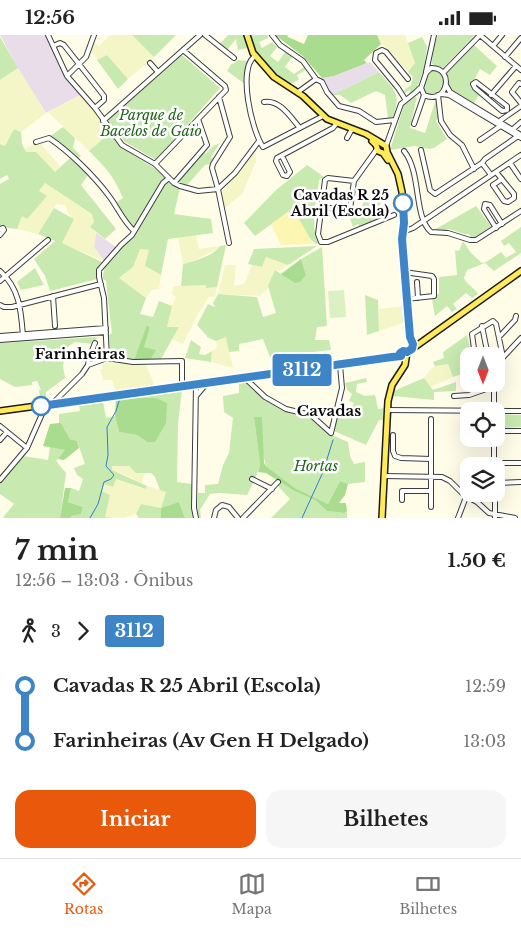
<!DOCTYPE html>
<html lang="pt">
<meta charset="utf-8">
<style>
body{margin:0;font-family:"Libre Baskerville",serif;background:#f6f6f6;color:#222;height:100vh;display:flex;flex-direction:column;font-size:19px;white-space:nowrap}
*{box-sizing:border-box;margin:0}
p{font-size:16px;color:#767676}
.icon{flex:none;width:28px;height:28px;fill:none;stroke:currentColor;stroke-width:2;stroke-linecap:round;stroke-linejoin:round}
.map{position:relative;height:483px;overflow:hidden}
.sheet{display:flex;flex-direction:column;background:#fff;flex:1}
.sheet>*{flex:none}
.badge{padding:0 10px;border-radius:4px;font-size:18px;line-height:32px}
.needle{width:32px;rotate:180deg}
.controls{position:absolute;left:460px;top:312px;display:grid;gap:10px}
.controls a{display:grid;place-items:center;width:45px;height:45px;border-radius:10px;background:#fff;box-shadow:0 5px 20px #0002;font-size:25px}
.map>.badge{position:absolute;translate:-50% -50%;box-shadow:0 0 0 2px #fff}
.legs{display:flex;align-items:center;gap:8px;height:55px;padding:0 15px;font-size:16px}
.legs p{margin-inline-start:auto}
.summary{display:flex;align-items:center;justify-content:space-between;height:85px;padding:0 15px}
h1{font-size:28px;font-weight:800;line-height:38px}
.button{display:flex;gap:10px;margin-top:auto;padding:10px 15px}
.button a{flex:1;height:58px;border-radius:15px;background:#ea580c;color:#fff;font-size:20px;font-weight:800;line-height:58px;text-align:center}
.button a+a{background:#f6f6f6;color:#222}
ul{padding:0 15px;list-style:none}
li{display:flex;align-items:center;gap:18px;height:55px;font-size:19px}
li i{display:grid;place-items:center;width:8px;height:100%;margin:0 6px;background:currentColor}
li i::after{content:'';width:12px;height:12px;margin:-6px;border:4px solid;border-radius:50%;background:#fff}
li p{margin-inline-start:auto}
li:first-child i{background:linear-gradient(#0000 50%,currentColor 0)}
li:last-child i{background:linear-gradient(currentColor 50%,#0000 0)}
.status{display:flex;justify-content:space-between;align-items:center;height:35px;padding:0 25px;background:#fff;direction:ltr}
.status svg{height:14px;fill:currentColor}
.dock{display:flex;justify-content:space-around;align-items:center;height:70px;border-top:1px solid #e0e0e0;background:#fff;font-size:14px;color:#767676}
.dock a{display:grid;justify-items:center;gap:2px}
.dock .current{color:#ea580c}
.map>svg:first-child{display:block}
</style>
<div class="status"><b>12:56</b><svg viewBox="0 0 49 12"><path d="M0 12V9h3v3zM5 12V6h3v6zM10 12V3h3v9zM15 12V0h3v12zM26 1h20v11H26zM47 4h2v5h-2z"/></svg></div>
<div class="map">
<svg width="521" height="483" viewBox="0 0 521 483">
<rect width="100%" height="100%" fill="#fffde8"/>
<path fill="#eaddea" d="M0,0H45L60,32L80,60L46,78L21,39Z
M370,27L379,37L332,60L322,43L334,41Z
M96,198L116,212L104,226L94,212Z"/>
<path fill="#f4f6c7" d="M110,0H132L154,22L128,44L107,20L97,25L90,14L93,7L99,11Z
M377,0H405L415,28L408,37L385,11L381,9Z
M18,33L46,78L21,97L14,94L5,111L0,109V45Z
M80,60L94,74L110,98L89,116L48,77Z
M39,107L60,131L55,137L36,118L26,117L24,114Z
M252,117L256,118V127L242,159L224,174L222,156L239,138Z
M45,148L92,179L95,187L90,192L96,198L94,212L104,226L61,208L74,184L68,179L66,170L56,169L38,199L17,194L22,181L47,162L38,157Z
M196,200L199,214L220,211L218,214L195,225L183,229L178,202Z
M139,214L150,215L146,232L161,240L159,254L152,255L146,263L119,243L133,232Z
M266,222L288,230L279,236L275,235L268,253L260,261L218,259L225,230H236L234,251L244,249L252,230L262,232Z
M206,250V253L217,252L215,262H209L198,279L183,309L172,304L178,293L167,292L171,272L176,262L172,259L173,251Z
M404,271L405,272L406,287L379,296V274Z
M226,301L233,333L211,327L212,316L217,313L216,306Z
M110,327L145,328L155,351L116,357L112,345H103L100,334H103L102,329Z
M447,328L453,342L431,352L424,343L429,336L435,331Z
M112,431H129L136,438H145L141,449L130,442L112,435Z
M115,444L146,454L147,451L166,456L161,473L141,469L136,479L124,483L105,482L110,460L102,456L104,449Z"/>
<path fill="#c8eab1" d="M132,0H176L154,22Z
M228,0H244L247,13L238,15L236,4L227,15L219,10Z
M251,0H268V3L259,7L262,13L272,7L277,12L270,21L278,27L285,17L292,22L285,32L294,39L304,32L306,35L297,40L299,45L290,49C272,40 254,20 251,0Z
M438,0H475L443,33L432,29L433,13Z
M0,2L18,33L0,45Z
M422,2L427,12L424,35L416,54L409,59L410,55L405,58L404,55L411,50L413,42L408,37L415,28L408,8Z
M474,10L497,31L490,40L480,34L472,49V52L480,59L474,68L449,53L447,39V37Z
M107,20L128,44L118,54L97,25Z
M182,20L220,53L156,125L125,107L108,85Z
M238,25L247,26L245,49L227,36L232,28L233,29Z
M432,34C442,36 444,43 444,52C439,59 433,62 425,59L422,52L427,39Z
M379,37C394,55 402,57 393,82L388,83L385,60L376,56L351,68L340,60H332Z
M415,62L417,63L416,66L410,93L425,98L436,64L438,83L436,86L447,104L434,113L429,114L415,111L390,115L404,70Z
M63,92L75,103L73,113L81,121L77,125L49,102Z
M14,94L21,97L22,109L26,117H36L55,137L70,123L88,140L81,150L116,194L105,204L90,192L94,187L92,179L45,148L39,156L47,161L27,184L22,181L17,194L0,192V149L9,144L7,140L0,144V109L5,111Z
M110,98C124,119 148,126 166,142L134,194L127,187L115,168L123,163C113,140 106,133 89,116Z
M220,108L211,122L213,123L210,129L205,130L187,150L178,147L183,140L204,117L206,119L213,111Z
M307,130L324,142L319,145C317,164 309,191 319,208L316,209C305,201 300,185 292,174L255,201L244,188L276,155Z
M170,147L180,153L174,179L211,184L213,198L168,204L161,240L145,231L149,215L140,214L133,232L119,243L146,263L140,279L153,282L159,266L172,271L167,292H179L161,324H151L155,315L143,312L150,292L148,290L134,325L111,323L109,300L112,298L111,291L106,246L103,244V239L106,228L137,197L165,149Z
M365,155H368V163L379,161L381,167L378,175L374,177L378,186L361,194L358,189L353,192L348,178L354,174H362Z
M476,171L491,191L477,201L476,203H471L469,199C463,200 455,195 448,194L446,195H434Z
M54,173L74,184L62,208L102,227L98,232L97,244L50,256L45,241L34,224L55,206L38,199Z
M521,192V218L494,236L485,228L467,235L464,243C467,250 474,252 478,259L472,263L466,258L453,269L457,274L452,277L447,271L435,281L432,265L439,258V242L457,240L455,215L459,216L463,206L471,218L482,228L486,227L501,217L506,223L516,217L509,208L504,211L501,206Z
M226,210L217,252L206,253V250L181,251L183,229C194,226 214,221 220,211Z
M317,211L288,230L266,222L262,232L248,229L254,214Z
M322,212L327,291L317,292L315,305H329L331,315L270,322L263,304L239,309V316L229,317L226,302L216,306L207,302V301L197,290L208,269L215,272L213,268L218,259L257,262L263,282L276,278L268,251L275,235L281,239L306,240L301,224Z
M35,233L44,250L21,255L17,247Z
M365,260L378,265L379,296L367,300Z
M467,300L472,321H469V342L465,338L453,342L448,329L435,331L433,327L444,323L443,317Z
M97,302L94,309L75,307L66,313L63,331L65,343L46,357V366L40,367L39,355H41L37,346L32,347V350L15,352L0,344V308Z
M191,305L201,312L199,319L205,320L212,316L211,327L185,323Z
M366,343L367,347L357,349L356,357L365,361L375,360L378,374L384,373L383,385H379L366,410L334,396L338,370L351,373L354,368L349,366L352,359L347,355L345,348Z
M424,343L433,355L456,347V356L434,357V365L393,361L391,357Z
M245,346C261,360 289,385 312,382L332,400L348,407L350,421L354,429L365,427V447L348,449L340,446L328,469L295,453L266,431L254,382L260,429L256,442L247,460L220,458L210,459L200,475L201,483H199L197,481L198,458H205V450L218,449L223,430L229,418L233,383L224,377L223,361L239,358V347Z
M182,354L178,389L177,447L192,449L194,483H185L179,467L162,473L161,483H139L136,479L141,469L161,473L166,457L160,455L155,442L151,438H136L129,431H112V435L147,451L146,454L116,444L113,452L104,449L102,456L110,460L105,482L114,483H70V481L81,479L83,472L68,467L71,453L79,456L83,444L77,440L74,433L85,429L77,406L70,404L61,388H59V379L80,376L79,369L103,366L106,383L115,381L119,397L137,400L147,407L156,363H139V361Z
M499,379L521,380V392L497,393V383Z
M50,412L66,415L56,426L66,438L60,483H4V481L14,469L0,459V447L23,421L48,425Z
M280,447L294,456L315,465L327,476L344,478L347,476V483H271L290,464L278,451Z"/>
<path fill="#a9dc8f" d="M275,0H287L288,2L304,9L308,0H377L381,9L364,25L367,28L334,41L322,43L304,22Z
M301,224L306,240L300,247L295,248L281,239Z
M147,290L150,292L144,312L156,315L151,324L134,325Z
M139,361V363H156L167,368L166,388L155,407H147L137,400L119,397L115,381L116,364Z
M254,382H262L264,428L266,431L295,453L328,469L340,446L348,449L345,460L339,468H346L347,476L344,478L327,476L315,465L294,456L266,438L258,437L260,429Z
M59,388H61L70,404L77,406L79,413L64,425L58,424L65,415L43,411L50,389Z
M65,453H71L68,467L83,472L81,479L71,481L70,483H60Z
M179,467L185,483H161V473Z"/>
<path fill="#fdf5b2" d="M292,174L299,184L313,209L281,210L271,189Z"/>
<path fill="#dcf1c3" d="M344,255L346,282L330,283L328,256Z"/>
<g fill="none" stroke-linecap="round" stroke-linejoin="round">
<path stroke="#2e7ed3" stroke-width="1" d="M90,483L98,469L104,447L111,444L114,440L106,431L108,420L107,392L116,376L120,363
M302,483L323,437L333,405"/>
<defs>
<path id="minor" d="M48,0L67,41L95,73L122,110L155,129L174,148L180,151L198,156L218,154
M205,0L234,23
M272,0L280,10L303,26L316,44L322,47L327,57L339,71L359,76L376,87L395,85
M480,0L521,35
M53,11L60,8L64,10L104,61V65L95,73
M493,11L502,0
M255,21C237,34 252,96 263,112L323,81
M505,22L521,3
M150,28L158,37
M431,33C455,32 448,71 424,60L421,53L426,38Z
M426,37L434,0
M443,38L480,0
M67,41L86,22L94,0
M476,47L507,71V75L502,76L475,53L473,49Z
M521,49L519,48L512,57L521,68
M446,50L450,57L521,100
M298,57L316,44
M441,59L449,60L521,103
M438,60L441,86L450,100L462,110L474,134
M491,60L516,31
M219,62L230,102L213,129L212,133L218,154L229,208
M405,64L398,53L375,25L376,18L382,15L386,17L408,44
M264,67C280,64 291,83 300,93
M103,86L200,0
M414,89L424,60
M512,95L521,87
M347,103L352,94
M480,105L499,92L501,85L521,71
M36,107L49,103C70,117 94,141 109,161C118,173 123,186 134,196
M386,111L401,69L416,57L420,53
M421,115L430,155L435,159L482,128L485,124L518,101
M404,116C422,138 413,181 431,197L448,198L470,205H476L521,176
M282,121L290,137L287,141L283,140L276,126L277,123L333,93L337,88
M482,128L491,140
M510,128L521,144
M155,129L226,55L225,51L183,15
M496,137L514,159V163L508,167L504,166L493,150L502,144
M354,146L328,143L325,145L318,199L321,207H328L394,180
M174,148L207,110L198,84
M218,154L235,138L259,106
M321,172L347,175L350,174L354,146L377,114
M496,193L484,174L485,169L490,170L502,189
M0,194L3,193L4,195L0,200
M403,197L413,193L521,120
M0,236C20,254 21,276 23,301
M404,237L432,241L434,244V261L406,264
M0,246L48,205
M417,247L418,263
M53,261L55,291
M0,270L4,272H12L101,249
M482,291L488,321
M0,301L106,293
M499,302L515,285L516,281
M0,305L106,297
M475,321L472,299L493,286L496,289L503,322
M107,323L133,327L182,326V352
M88,330L89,323L95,308
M496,330L521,303
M245,343L265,362L286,374L311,380L331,398
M196,350L194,473L196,483
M197,360L207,348
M454,361L469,360L495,351
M52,369L82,339L88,330L107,323L104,263L99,242V235L121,210L132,200L163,148L169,143
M387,375L521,376
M494,376V349
M0,391L27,413
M496,396H521
M331,398L342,353L340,330
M393,400V416L395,421L401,423L431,424
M494,404V431
M0,405L7,397
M494,428H521
M384,441L442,442L450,446L464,460L477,467L489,478L515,483
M252,444L272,454
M0,445L27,413L46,370
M496,448L521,447
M402,465V456H431
M431,472V384
M214,483L216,475L222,470L229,472L238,483
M243,483L278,447
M458,483L466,462
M495,483V459"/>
<path id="major" d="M247,0L253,18L274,42L303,61L327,84L366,99L386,111L387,117L398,139L402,157L404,188L402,204L409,300L413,309L412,314
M372,106L376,110L378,116L383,118L388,125
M401,321L402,316L407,317L412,314L521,236
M0,376L401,321L405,323
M382,483L388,366L392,350L405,330L407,317"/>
</defs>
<use href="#minor" stroke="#3d3d3d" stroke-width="6"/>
<use href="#major" stroke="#1b1b1b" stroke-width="8"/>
<use href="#minor" stroke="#fff" stroke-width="4"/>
<use href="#major" stroke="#ffea58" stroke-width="5"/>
</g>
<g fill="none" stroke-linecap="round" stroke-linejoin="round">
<defs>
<path id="line-1" d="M41,371L392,322L401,321L400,318L403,316L407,317L412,314L413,309L410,302L402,204L404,188L403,168"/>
</defs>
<use href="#line-1" stroke="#fff" stroke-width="11"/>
<use href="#line-1" stroke="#3d85c6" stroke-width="8"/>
</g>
<g fill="#fff" stroke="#3d85c6" stroke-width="2.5">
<circle cx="403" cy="168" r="9"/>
<circle cx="41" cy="371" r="9"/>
</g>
<g text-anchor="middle" stroke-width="5" stroke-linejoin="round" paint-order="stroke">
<g font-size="14" font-style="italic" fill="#206419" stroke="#fff">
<text x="151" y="85">Parque de<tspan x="151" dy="16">Bacelos de Gaio</tspan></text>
<text x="316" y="436">Hortas</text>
</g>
<g font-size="14" font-weight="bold" fill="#0a0a0a" stroke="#fff" text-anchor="end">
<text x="389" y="165">Cavadas R 25<tspan x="389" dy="16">Abril (Escola)</tspan></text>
</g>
<g font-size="15" font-weight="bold" fill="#0a0a0a" stroke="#fff">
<text x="80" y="324">Farinheiras</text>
<text x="329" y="381">Cavadas</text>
</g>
</g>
</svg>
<div class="controls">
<a><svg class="needle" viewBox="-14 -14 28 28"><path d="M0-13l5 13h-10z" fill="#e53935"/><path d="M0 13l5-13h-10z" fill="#767676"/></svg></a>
<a><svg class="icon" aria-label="locate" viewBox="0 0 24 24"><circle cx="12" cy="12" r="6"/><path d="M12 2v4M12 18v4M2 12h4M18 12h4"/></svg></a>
<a><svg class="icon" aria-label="layers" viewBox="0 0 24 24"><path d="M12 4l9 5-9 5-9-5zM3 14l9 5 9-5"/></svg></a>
</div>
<b class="badge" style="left:302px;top:335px;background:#3d85c6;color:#fff">3112</b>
</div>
<section class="sheet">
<div class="summary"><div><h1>7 min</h1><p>12:56 – 13:03 · Ônibus</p></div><b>1.50 €</b></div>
<div class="legs"><svg class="icon" aria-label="walk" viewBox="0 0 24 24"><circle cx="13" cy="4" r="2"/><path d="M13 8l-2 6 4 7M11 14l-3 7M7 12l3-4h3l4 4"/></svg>3<svg class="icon" aria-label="forward" viewBox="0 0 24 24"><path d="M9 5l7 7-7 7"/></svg><b class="badge" style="background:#3d85c6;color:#fff">3112</b></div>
<ul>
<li><i style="color:#3d85c6"></i><b>Cavadas R 25 Abril (Escola)</b><p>12:59</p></li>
<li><i style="color:#3d85c6"></i><b>Farinheiras (Av Gen H Delgado)</b><p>13:03</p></li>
</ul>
<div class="button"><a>Iniciar</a><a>Bilhetes</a></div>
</section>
<nav class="dock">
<a class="current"><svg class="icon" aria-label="directions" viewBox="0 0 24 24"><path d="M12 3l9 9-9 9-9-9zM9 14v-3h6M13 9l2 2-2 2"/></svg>Rotas</a>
<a><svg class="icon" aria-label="map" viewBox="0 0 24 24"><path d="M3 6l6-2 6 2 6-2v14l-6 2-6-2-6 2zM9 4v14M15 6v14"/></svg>Mapa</a>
<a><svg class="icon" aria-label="tickets" viewBox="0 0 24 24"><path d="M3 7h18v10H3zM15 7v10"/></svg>Bilhetes</a>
</nav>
